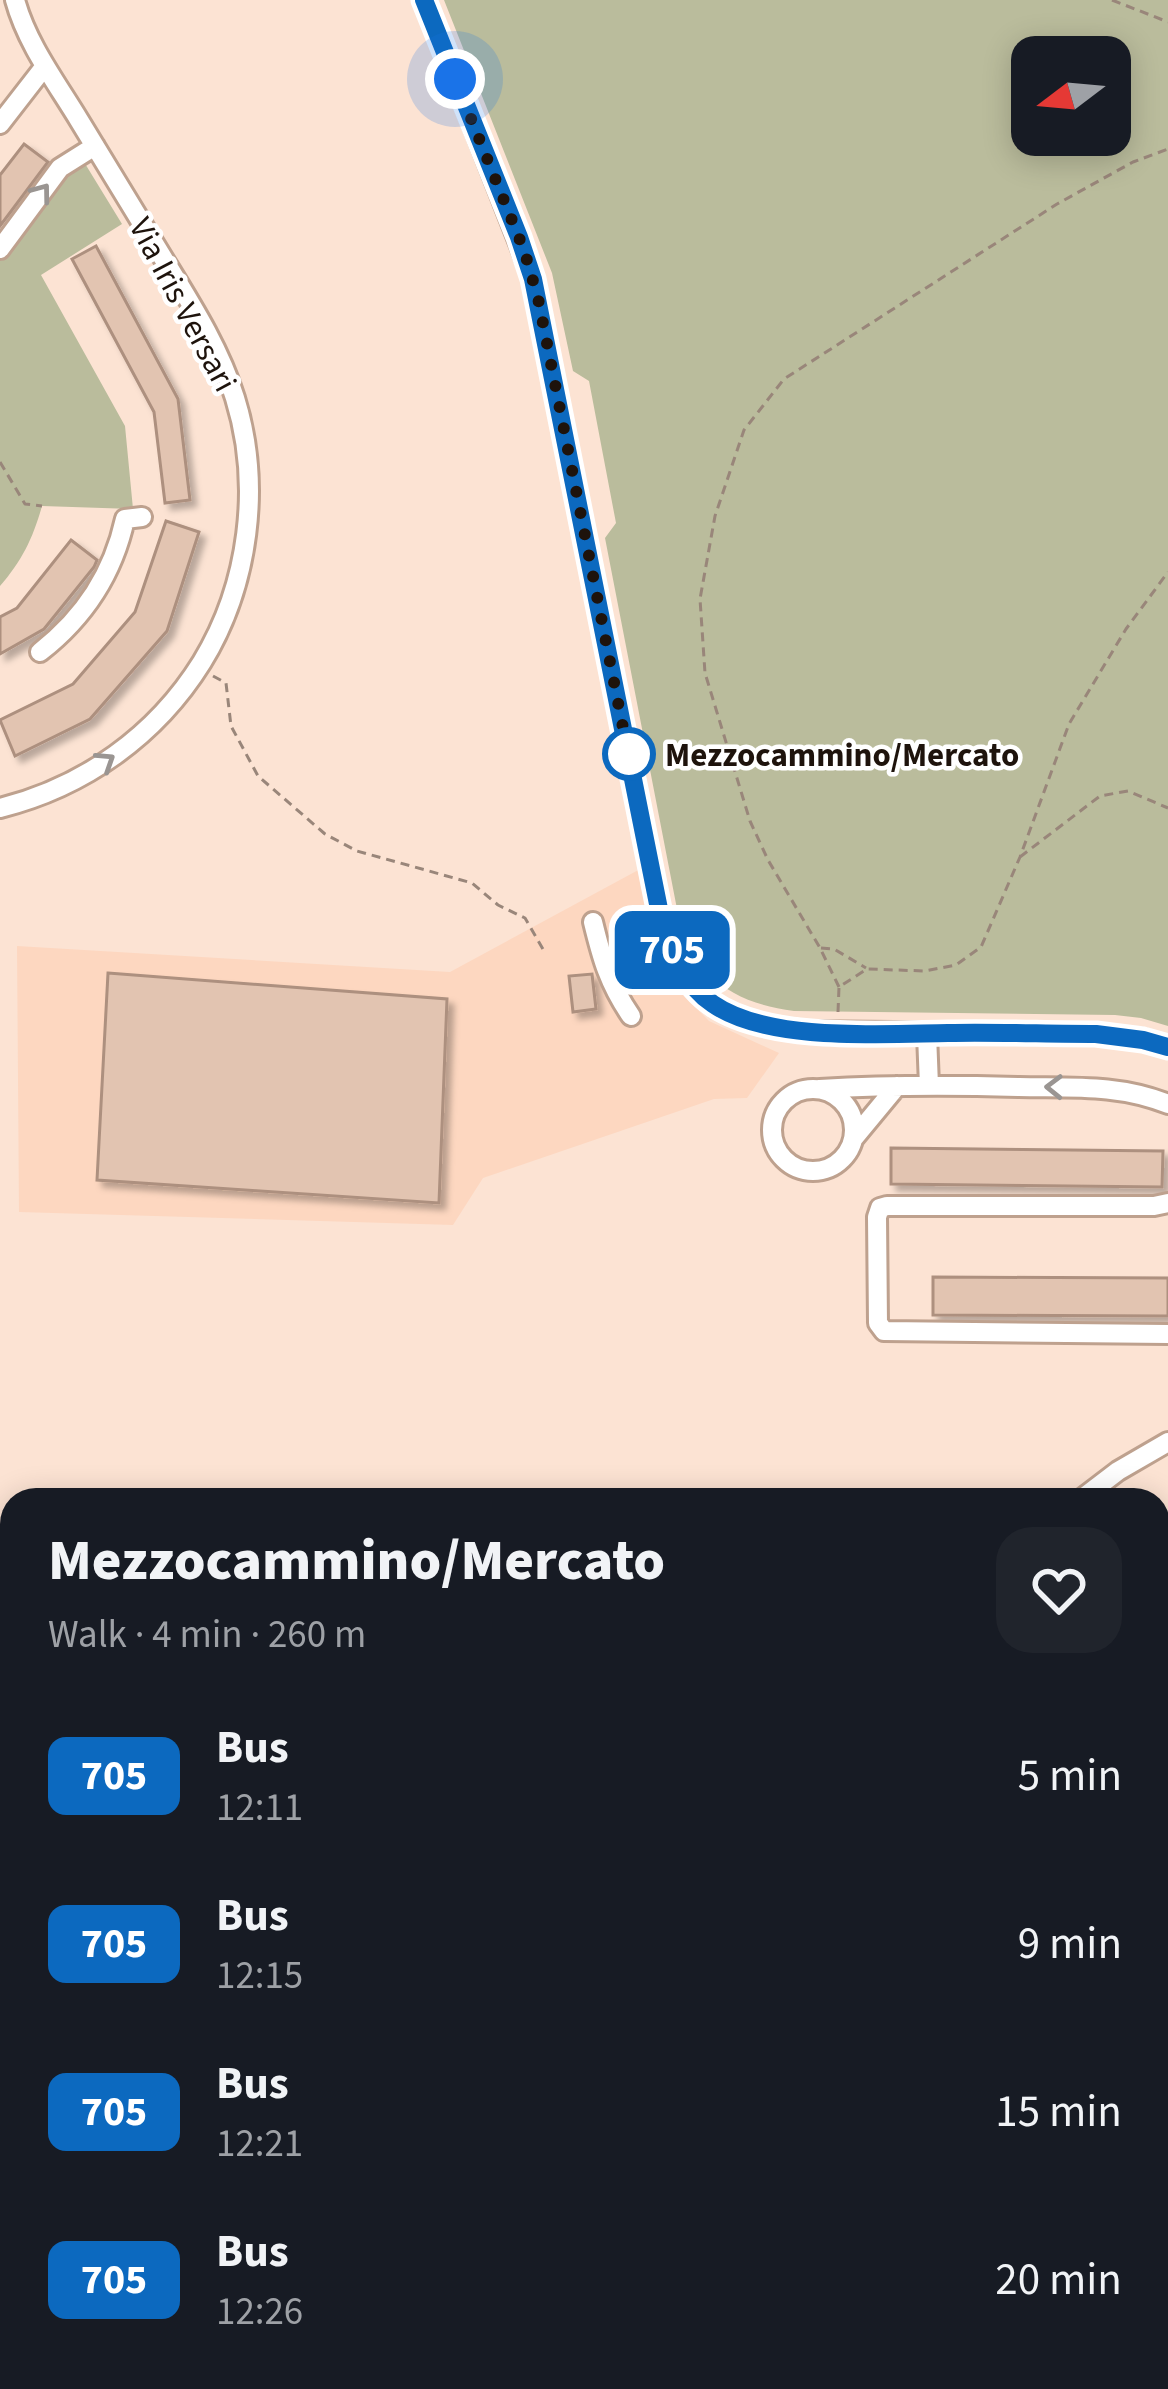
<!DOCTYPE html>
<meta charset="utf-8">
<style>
body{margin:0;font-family:"Source Sans 3",sans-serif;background:#20242c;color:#f1f3f6;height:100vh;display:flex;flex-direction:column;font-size:45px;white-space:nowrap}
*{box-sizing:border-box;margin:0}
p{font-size:39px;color:#9ea1a6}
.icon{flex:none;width:66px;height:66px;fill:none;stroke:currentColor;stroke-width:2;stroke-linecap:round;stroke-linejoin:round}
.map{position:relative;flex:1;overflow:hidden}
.side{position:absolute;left:0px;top:1488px;width:1170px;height:903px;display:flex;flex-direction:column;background:#171b24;border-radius:36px 36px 0 0;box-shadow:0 6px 30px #0003}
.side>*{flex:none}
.badge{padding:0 24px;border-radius:18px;font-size:42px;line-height:78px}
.needle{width:78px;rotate:254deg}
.tools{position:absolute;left:1011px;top:36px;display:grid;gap:24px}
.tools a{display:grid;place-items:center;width:120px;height:120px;border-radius:24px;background:#171b24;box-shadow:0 6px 30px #0003;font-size:60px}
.you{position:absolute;width:60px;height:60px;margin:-30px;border:9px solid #fff;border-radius:50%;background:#1a73e8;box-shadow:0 0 0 18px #1a73e833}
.map>.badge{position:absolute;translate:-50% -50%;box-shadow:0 0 0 6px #fff}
.round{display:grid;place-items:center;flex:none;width:126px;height:126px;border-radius:36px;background:#20242c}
.head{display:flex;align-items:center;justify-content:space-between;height:204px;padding:0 48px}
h1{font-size:57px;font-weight:800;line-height:90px}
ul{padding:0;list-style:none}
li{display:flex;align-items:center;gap:36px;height:168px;padding:0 48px}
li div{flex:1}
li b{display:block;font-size:45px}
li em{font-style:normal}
li .badge{min-width:132px;font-weight:700;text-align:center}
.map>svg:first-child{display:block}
</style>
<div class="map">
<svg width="1168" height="2389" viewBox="0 0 1168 2389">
<defs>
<filter id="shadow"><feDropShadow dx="6" dy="6" stdDeviation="3" flood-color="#0004"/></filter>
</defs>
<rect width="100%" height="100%" fill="#fce3d3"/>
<path fill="#fdd7c0" d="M642,868L647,942L659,970L709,1021L779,1053L747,1098L714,1099L483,1178L453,1225L19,1212L17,946L450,972Z"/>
<path fill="#babc9c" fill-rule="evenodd" d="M444,0H1168V1026L1141,1018L1115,1015L794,1011C732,1003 694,976 678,914L605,538L616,523L589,381L573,371L552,273ZM1110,57V135H1032V57Z
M84,162L122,224L41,275L125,426L133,509L42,506C33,538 22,561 0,586V260L66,172Z
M0,2184L12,2191V2379H45L38,2389H0Z"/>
<path fill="#e2c4b1" stroke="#ad907f" stroke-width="3" filter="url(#shadow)" d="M24,144L48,162L0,226V175Z
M96,246L178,399L190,500L165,503L154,412L72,259Z
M166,521L199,532L167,631L90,719L15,756L0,720L73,684L135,612Z
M71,540L97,560L94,567L44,629L0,654V617L17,608Z
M108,973L447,999L439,1203L97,1180Z
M592,974L596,1009L573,1012L569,976Z
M891,1148L1163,1151L1162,1187L891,1184Z
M933,1277L1168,1278V1316L933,1315Z"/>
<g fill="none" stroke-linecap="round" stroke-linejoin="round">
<defs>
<path id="minor" d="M424,0L533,279L661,919C687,996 715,1020 796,1031L1096,1034L1143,1039L1168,1047
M0,124L45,66
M0,249L60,168L95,146
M40,652C85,617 113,574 125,519L142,517
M0,808C84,787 156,736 202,662C249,585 262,485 235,398C219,346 188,299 160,253C133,209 106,164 79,120C56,82 27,44 15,0
M593,922C602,959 609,984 631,1016
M927,1034L929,1086
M772 1130a41 41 0 1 1 82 0a41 41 0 1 1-82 0Z
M820,1089C886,1085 953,1085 1019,1087C1071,1088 1119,1084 1168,1104
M854,1138L897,1086
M1168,1203L1154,1206H887L880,1208L877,1217L878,1323L884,1331L1168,1334
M1080,1500L1118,1471L1168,1442
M1158,1584L1168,1590
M1158,1646L1168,1642
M1158,1721L1168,1718
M1158,1849L1168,1878
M0,1900L12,1908
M1158,1901L1168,1928
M54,2389L60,2379
M78,2389L84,2379
M313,2389L316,2379"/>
<path id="major" d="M0,2020L12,2027
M0,2139L12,2147
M383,2379L399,2389
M579,2379L595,2389"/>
<path id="highway" d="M0,2067L12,2074
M0,2097L12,2104
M456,2379L472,2389
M504,2379L521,2389"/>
</defs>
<use href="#minor" stroke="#bea18e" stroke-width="24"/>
<use href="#major" stroke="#bea18e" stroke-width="30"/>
<use href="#highway" stroke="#bea18e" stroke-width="33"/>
<path stroke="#99867a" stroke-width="3" stroke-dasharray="9 6" stroke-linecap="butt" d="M1112,0L1168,22
M0,462L25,504L42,506
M213,676L226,683L231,726L258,776L325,834L357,851L472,883L498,905L525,918L544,951
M1020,857L1100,796L1128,791L1168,808
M821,948L834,949L866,968
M839,987L820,948L768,860L750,821L705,673L700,599L715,516L744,430L784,379L1057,204L1133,162L1168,149
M838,1012L839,987L867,969L925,971L956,965L981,947L1020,857L1069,724L1126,629L1168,572
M0,2180L12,2187"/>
<use href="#minor" stroke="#fff" stroke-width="18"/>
<use href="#major" stroke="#fff" stroke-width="24"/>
<use href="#highway" stroke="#fff" stroke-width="27"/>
</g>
<defs><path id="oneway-chevron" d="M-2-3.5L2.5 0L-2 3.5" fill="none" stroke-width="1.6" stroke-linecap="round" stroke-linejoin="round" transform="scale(3)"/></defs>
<g stroke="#9a9592">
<use href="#oneway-chevron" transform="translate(42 192) rotate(-53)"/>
<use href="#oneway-chevron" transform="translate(106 761) rotate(-33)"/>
<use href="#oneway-chevron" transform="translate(1054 1087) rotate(-179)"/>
</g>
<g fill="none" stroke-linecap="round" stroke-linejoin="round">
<defs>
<path id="line" d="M424,0L519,237L533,279L661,919C672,951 683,984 713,1004C768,1042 881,1034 948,1033C997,1032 1046,1034 1096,1034L1143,1040L1168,1047"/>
</defs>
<use href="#line" stroke="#fff" stroke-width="27"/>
<use href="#line" stroke="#0c69bf" stroke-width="18"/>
<path stroke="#1e130c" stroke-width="12" stroke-dasharray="0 21.6" d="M455,79L524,250L538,298L630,763L629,754"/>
</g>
<circle fill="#fff" stroke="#0c69bf" stroke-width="6" cx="629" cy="754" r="24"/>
<g text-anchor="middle" stroke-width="9" stroke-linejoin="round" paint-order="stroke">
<g font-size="33" fill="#1e130c" stroke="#fff">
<text transform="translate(184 304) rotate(62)" y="12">Via Iris Versari</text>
</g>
<g font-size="33" font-weight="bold" fill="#1e130c" stroke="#fff" text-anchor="start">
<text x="665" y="766">Mezzocammino/Mercato</text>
</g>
</g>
</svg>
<div class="tools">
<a><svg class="needle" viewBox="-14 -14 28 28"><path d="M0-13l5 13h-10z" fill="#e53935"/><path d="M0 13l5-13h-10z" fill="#9ea1a6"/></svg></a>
</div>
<div class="you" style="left:455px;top:79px"></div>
<b class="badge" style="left:672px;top:950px;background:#0c69bf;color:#fff">705</b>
<section class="side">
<div class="head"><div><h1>Mezzocammino/Mercato</h1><p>Walk · 4 min · 260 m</p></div><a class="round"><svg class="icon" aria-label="heart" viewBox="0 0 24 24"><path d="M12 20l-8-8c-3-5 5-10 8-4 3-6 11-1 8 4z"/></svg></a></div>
<ul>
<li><span class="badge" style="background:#0c69bf;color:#fff">705</span><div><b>Bus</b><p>12:11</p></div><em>5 min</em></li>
<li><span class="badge" style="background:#0c69bf;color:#fff">705</span><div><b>Bus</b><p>12:15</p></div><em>9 min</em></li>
<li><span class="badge" style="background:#0c69bf;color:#fff">705</span><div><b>Bus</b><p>12:21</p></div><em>15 min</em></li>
<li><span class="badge" style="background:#0c69bf;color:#fff">705</span><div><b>Bus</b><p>12:26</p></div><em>20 min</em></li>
</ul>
</section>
</div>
